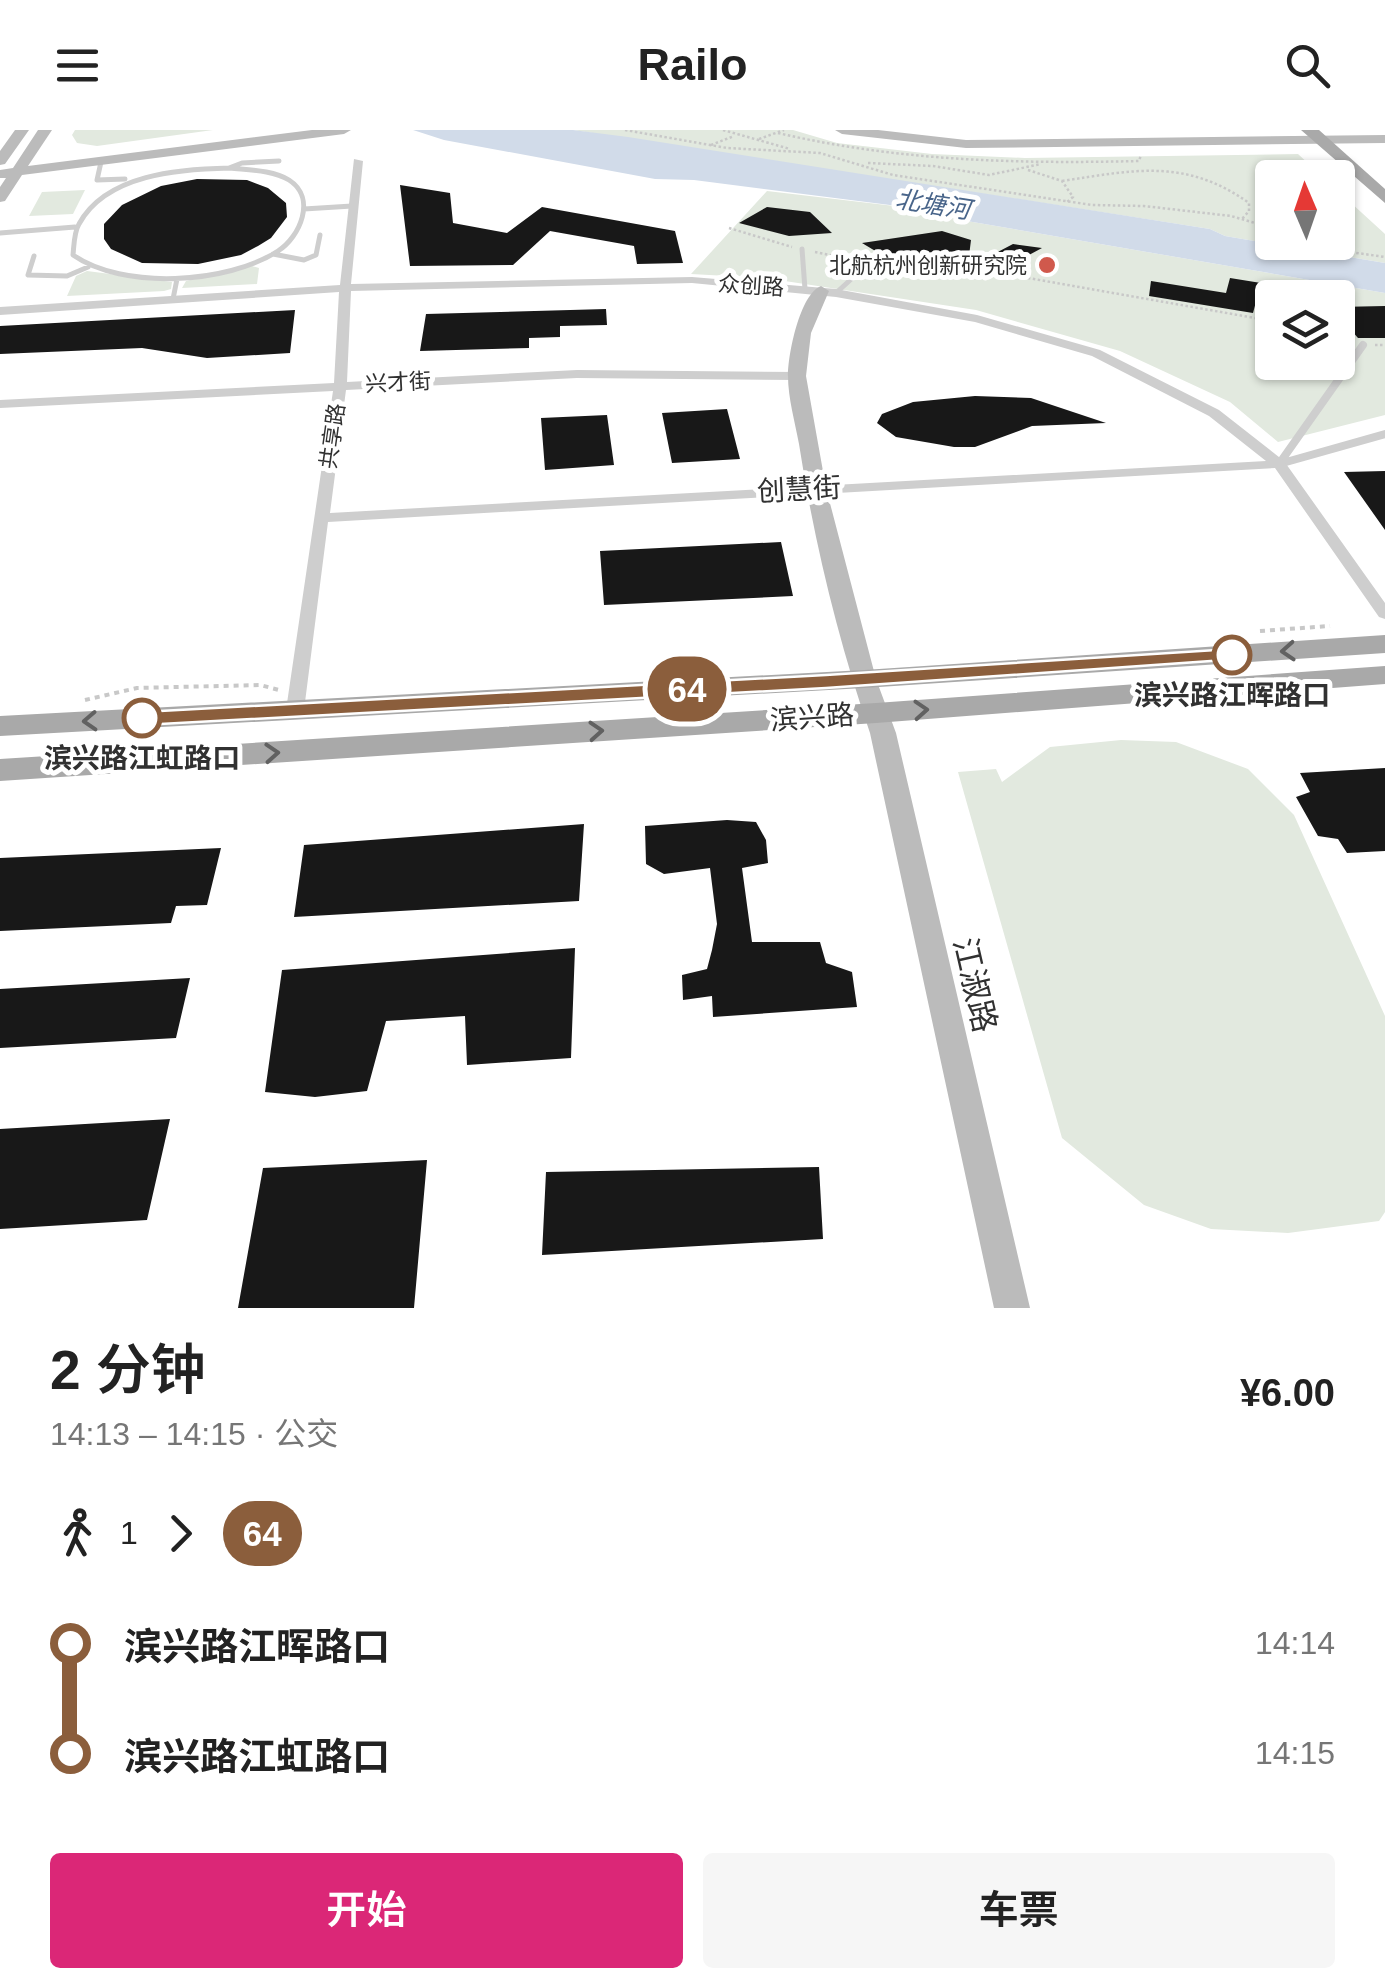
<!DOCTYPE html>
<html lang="zh">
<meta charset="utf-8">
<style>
body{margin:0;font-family:Helvetica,"Noto Sans SC",sans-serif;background:#f6f6f6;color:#222;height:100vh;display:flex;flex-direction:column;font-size:38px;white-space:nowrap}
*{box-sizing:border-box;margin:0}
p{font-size:32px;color:#767676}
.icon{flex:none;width:55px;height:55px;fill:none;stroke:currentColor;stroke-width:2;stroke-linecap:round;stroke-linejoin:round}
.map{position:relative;height:1178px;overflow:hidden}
.sheet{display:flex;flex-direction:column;background:#fff;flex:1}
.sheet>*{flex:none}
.badge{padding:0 20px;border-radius:32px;font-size:35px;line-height:65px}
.needle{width:65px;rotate:358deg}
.controls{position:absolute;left:1255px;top:30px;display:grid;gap:20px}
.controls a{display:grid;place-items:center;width:100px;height:100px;border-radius:10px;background:#fff;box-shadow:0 2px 8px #0004;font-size:50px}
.map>.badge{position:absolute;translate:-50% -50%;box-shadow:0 0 0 5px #fff}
.legs{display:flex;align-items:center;gap:15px;height:110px;padding:0 50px;font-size:32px}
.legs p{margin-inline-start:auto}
.head{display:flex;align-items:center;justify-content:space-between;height:170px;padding:0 50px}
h1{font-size:55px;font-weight:600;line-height:75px}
.action{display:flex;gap:20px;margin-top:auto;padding:20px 50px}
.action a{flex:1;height:115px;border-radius:10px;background:#db2777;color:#fff;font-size:40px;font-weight:600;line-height:115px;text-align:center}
.action a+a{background:#f6f6f6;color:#222}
ul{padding:0 50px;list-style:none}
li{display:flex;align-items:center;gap:35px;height:110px;font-size:38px}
li i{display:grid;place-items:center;width:15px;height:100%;margin:0 12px;background:currentColor}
li i::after{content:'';width:25px;height:25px;margin:-12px;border:8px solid;border-radius:50%;background:#fff}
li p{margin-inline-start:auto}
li:first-child i{background:linear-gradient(#0000 50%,currentColor 0)}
li:last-child i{background:linear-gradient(currentColor 50%,#0000 0)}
header{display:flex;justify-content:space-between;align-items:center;height:130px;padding:0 50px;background:#fff;font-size:45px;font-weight:600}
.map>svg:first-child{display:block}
</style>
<header><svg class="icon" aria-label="menu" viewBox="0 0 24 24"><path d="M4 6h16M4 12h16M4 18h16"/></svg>Railo<svg class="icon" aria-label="search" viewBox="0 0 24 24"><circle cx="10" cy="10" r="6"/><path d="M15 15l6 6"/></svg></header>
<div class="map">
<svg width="1385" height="1178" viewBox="0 0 1385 1178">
<rect width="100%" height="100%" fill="#fff"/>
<path fill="#e2e9df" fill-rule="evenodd" d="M75,0H213L97,16L77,13L72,5Z
M573,0H793L837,13L932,24L1025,28L1298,24L1323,47L1272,48V112H1338V61L1385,104V133L1225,106L1210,99Z
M85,60L73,84L29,86L42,62Z
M767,61L937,81L961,90L1385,163V285L1278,312L1230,272L1120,221L976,180L765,148L691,144ZM1272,168H1338V232H1272Z
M252,136L259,138L257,154L182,158L186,151Z
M87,141L172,152L171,159L164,161L67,166L76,146Z
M1121,610L1176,612L1248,639L1294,685L1385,886V1082L1379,1091L1288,1103L1211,1099L1144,1075L1062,1008L958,642L996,639L1002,652L1050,617Z"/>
<path fill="#d1dbe9" d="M413,0H573L628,7L1210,99L1225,106L1385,133V163L961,90L937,81L694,50L655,49L444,10Z"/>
<path fill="#181818" d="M197,49L247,50L268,58L286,73L287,87L271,108L258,116L241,125L198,134L142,133L111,119L104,109V94L122,75L161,56Z
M400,55L450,63L453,93L507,103L542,77L675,101L683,133L637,134L634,116L550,101L513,135L410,136Z
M767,77L810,82L832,103L789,106L739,93Z
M942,101L971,110L968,134L882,125L862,113Z
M1013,114L1042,118L1001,140L973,135Z
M1230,148L1261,153L1253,183L1149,166L1151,151L1226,163Z
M1385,176V208H1358L1351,200L1338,197V177Z
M606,179L607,195L560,196V207L529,208V218L420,221L426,184Z
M295,180L290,223L207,228L142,218L0,224V196Z
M975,266L1031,268L1106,293L1032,296L975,317H954L896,307L877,293L882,284L913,272Z
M727,279L740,329L672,333L662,283Z
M607,285L614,335L545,340L541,288Z
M1385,341V400L1344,342Z
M781,412L793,466L604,475L600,421Z
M1385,638V721L1347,723L1338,709L1318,706L1296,667L1310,662L1300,643Z
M727,690L756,692L766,710L768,733L742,738L752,812H820L826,833L852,842L857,877L713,887L712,866L683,870L682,845L707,839L712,820L717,794L710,738L664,744L646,734L645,696Z
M584,694L579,771L294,787L304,715Z
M221,718L207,775L176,776L171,793L0,801V728Z
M575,818L571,928L467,935L465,886L386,891L367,961L315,967L265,962L282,840Z
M190,848L176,908L0,918V859Z
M170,989L147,1090L0,1099V999Z
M427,1030L414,1178H238L263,1038Z
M819,1037L823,1109L542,1125L546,1042Z"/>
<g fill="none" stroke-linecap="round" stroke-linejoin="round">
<path stroke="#c8c8c8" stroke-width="2.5" stroke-dasharray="2.5 2.5" stroke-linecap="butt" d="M625,0L727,18L820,23L893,45L1092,75L1144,76L1231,86L1272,98
M723,0L790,19
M778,3C898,31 1017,34 1139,31L1141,25
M759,9L784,0
M711,15L734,6
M868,33L933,36L989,45L1041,34
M1028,40L1062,51L1073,67L1067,72
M1062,51C1134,40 1186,28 1249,73V81L1242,89
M729,98L792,117
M1313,112L1329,119L1385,127
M815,122L855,130
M884,133L960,136L1272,191
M1338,203L1351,210
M1375,215H1385"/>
<path stroke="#c8c8c8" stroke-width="4" stroke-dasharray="5 5" stroke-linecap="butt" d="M1260,501L1330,496
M85,570L137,558L260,555L279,560"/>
<path stroke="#cecece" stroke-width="5" d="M101,32L97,50L125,49
M229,38L242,33L279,31
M230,38C249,40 273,40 289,50C317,68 300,107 278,121C227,154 123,160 73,125C74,115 74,102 79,94C106,44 180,39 230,38Z
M304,79L352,76
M0,103L75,97
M802,119L805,159
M273,124L304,130L316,125L320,105
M34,126L28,145L67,146L88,137
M836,163L871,131
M173,169L177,149"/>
<path stroke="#cecece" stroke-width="8" d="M1279,334L1363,215
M1279,334L1385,304"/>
<path fill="#cecece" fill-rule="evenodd" d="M354,29L363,31L351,154L692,147L836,159L977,185L1100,220L1219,280L1284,331L1385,473V489L1379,487L1275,338L328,392L304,580L295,586L289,584L286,580L333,261L0,278V270L334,253L339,162L0,185V177L340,155ZM692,153L836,167L975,192L1092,226L1209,286L1266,331L330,383L346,260L577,248L797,250L803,246L797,242L577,240L347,252L351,161Z"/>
<path fill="#bbb" fill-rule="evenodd" d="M15,0H29L5,34L0,35V21Z
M38,0H52L28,36L312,0H351L344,4L22,45L5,71L0,72V57L6,48H0V40L13,38Z
M835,0H878L966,10L1385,5V13L966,18L842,4Z
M821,156L829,161L811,203L806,246L826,358L876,549L896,603L1030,1178H994L870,603C838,510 814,411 799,314C795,292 788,268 788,246C788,224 800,164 821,156Z"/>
<path fill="#a9a9a9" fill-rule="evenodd" d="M1301,0H1319L1385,59V73Z
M1385,505V523L864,558L0,606V586L864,540Z
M1385,536V554L876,593L0,651V629L876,573Z"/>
</g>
<defs><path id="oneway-chevron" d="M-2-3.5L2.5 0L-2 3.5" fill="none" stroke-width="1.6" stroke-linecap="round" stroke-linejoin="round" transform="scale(2.5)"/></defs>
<g stroke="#616161">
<use href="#oneway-chevron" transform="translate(1288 521) rotate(176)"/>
<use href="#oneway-chevron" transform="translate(921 580) rotate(-4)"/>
<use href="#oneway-chevron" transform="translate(90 591) rotate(177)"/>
<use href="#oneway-chevron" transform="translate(596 601) rotate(-4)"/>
<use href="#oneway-chevron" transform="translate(272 623) rotate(-4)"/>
</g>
<path fill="#8b5e3c" stroke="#fff" stroke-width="2.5" d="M1232,519L1241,525L1239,529L826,558L142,595L132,588L142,582L826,545Z"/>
<circle fill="#d0594c" stroke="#fff" stroke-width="4" cx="1047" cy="135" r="10"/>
<g fill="#fff" stroke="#8b5e3c" stroke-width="5">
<circle cx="1232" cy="525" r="18"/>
<circle cx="142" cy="588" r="18"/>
</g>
<g text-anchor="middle" stroke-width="10" stroke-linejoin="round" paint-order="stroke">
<g font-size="22" fill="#313131" stroke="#fff" text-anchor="end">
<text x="1027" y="143">北航杭州创新研究院</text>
</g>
<g font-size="22" fill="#313131" stroke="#fff">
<text transform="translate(751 155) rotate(4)" y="8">众创路</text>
<text transform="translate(398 252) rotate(-3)" y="8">兴才街</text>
<text transform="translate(332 306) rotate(-82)" y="8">共享路</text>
</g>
<g font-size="25" font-style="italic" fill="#49658a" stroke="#fff">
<text transform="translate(933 74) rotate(9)" y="9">北塘河</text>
</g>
<g font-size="28" fill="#313131" stroke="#fff">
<text transform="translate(799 359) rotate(-3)" y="10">创慧街</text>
<text transform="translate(812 587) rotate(-4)" y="10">滨兴路</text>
</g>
<g font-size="28" font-weight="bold" fill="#313131" stroke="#fff">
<text x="1232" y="575">滨兴路江晖路口</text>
<text x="142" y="638">滨兴路江虹路口</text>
</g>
<g font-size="32" fill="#313131" stroke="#fff">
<text transform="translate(975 855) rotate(77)" y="11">江淑路</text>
</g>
</g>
</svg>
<div class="controls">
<a><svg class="needle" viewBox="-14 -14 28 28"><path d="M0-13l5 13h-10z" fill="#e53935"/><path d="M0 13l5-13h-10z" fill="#767676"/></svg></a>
<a><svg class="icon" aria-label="layers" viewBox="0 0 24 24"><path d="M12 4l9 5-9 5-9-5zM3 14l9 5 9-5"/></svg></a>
</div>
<b class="badge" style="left:687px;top:559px;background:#8b5e3c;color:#fff">64</b>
</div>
<section class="sheet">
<div class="head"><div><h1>2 分钟</h1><p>14:13 – 14:15 · 公交</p></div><b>¥6.00</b></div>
<div class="legs"><svg class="icon" aria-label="walk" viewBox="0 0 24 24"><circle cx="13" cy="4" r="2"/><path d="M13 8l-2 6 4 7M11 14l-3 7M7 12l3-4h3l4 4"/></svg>1<svg class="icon" aria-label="forward" viewBox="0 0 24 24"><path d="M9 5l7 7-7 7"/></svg><b class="badge" style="background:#8b5e3c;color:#fff">64</b></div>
<ul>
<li><i style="color:#8b5e3c"></i><b>滨兴路江晖路口</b><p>14:14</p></li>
<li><i style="color:#8b5e3c"></i><b>滨兴路江虹路口</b><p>14:15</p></li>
</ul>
<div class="action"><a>开始</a><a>车票</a></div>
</section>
